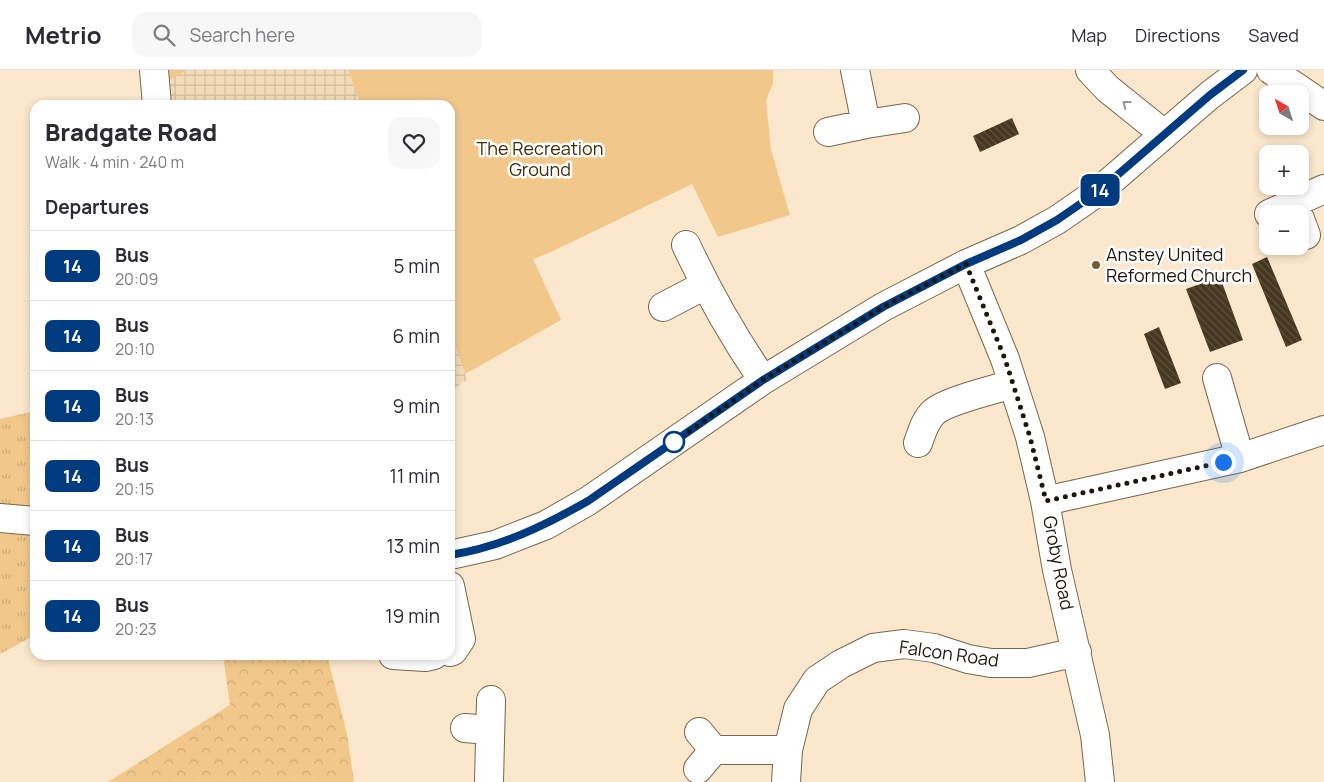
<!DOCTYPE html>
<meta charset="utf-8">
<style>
body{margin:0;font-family:Manrope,sans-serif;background:#f7f7f7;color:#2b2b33;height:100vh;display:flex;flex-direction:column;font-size:19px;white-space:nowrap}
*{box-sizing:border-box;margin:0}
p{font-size:16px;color:#7c7c81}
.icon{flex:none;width:28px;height:28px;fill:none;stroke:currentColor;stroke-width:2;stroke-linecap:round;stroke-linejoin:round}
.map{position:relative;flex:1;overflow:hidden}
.drawer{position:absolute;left:30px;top:30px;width:425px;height:560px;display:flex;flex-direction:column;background:#fff;border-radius:15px;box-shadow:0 2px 8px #0003}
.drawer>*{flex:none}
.badge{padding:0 10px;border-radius:8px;font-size:18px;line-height:32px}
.needle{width:32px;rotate:321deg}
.fabs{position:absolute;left:1259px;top:15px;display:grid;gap:10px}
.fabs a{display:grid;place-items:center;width:50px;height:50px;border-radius:10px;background:#fff;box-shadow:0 2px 8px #0003;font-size:25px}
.you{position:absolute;width:25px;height:25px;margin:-12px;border:4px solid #fff;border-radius:50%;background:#1a73e8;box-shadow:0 0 0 8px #1a73e833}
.map>.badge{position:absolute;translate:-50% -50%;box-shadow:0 0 0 2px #fff}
h2{padding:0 15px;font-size:19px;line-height:45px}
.round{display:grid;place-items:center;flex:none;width:52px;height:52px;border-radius:15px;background:#f7f7f7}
.summary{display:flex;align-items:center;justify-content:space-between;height:85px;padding:0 15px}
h1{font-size:24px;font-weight:800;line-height:38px}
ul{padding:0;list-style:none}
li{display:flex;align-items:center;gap:15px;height:70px;padding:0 15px;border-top:1px solid #e1e1e2}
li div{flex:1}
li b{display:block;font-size:19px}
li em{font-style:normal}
li .badge{min-width:55px;font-weight:700;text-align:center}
header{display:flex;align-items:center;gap:30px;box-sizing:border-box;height:70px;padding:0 25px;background:#fff;border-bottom:1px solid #e1e1e2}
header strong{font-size:24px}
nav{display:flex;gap:28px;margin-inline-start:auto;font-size:18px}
.search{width:350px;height:45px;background:#f7f7f7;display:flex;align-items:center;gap:12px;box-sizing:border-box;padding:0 18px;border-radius:15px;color:#7c7c81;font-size:19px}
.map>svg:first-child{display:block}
</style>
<header>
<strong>Metrio</strong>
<div class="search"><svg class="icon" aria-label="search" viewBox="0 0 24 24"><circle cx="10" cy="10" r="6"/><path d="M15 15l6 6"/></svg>Search here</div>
<nav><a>Map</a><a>Directions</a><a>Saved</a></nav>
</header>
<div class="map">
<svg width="1324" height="712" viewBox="0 0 1324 712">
<defs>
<pattern id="industrial-grid" width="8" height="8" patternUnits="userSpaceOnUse" patternTransform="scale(1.25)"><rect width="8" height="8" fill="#f3dbb8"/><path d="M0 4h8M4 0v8" fill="none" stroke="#d0bb9d"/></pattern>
<pattern id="grass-tufts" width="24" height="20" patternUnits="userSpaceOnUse" patternTransform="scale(1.25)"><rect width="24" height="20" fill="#f1c88a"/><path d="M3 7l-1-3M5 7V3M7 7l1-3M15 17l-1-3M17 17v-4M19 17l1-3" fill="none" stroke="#ceab76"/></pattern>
<pattern id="forest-crowns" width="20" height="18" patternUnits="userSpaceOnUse" patternTransform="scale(1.25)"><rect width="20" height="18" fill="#f1c88a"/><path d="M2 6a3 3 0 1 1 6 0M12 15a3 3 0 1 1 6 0" fill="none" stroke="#ceab76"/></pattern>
<pattern id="building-back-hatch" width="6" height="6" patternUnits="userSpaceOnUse" patternTransform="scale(1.25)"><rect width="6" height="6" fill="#473720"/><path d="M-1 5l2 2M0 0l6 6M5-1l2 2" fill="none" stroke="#5e513e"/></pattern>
</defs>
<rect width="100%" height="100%" fill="#fbe7cb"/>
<path fill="url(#industrial-grid)" d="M187,0H348L361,35H162L160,16Z
M450,261L467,310L450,321Z"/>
<path fill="url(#grass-tufts)" d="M35,341V565L0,584V349Z"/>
<path fill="url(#forest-crowns)" d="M223,585H327L347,664L354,712H108L230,635Z"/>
<path fill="#f1c88a" d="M158,0H187L160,16Z
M348,0H773V13L766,31L771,80L790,145L718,167L692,114L551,182L533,189L561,250L465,304L450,261V35H361Z"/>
<path fill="url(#building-back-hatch)" d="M1012,48L1019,64L980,82L973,66Z
M1267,187L1302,270L1286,277L1252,194Z
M1220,207L1243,270L1210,282L1186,219Z
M1159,257L1181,313L1165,319L1144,264Z"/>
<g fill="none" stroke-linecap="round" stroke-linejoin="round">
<defs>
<path id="minor" d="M154,0L157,35
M855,0L866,54
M1090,0L1108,19L1164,64
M1271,0L1324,36
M828,62L866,54L905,48
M1269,144L1324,119
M1300,149L1306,165
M686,175C708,222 734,268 763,310
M966,194L1005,289L1030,367L1045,431L1057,500L1095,665L1100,712
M663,237L705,215
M1217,308L1240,388
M918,373C922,362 925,350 934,342C946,331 996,319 1013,314
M1045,431L1240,388L1324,360
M0,448L35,451
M450,485L495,475L546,455L588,431L763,310L883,237L966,194L1021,170L1057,150L1099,121L1210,25L1243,0
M450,516L461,569L453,581L450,582
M393,585L425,587L434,585
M465,658L489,660
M714,680H788
M698,699L714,680L699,662
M489,712L491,630
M786,712L788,680L798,639L817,610L841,594L873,578L904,574L934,578L968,589L991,593H1028L1077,582"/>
</defs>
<use href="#minor" stroke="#78664d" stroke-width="30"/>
<use href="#minor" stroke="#fff" stroke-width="28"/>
</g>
<defs><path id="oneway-chevron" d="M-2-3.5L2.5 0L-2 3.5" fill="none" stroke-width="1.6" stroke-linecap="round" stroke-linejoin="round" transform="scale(1.25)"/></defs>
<use stroke="#999692" href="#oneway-chevron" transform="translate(1126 34) rotate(-142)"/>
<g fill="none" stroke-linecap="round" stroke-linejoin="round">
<defs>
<path id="line" d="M450,485C501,477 544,456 588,431L763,310L883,237L966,194L1021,170L1057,150L1099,121L1210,25L1243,0"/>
</defs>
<use href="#line" stroke="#fff" stroke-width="11"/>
<use href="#line" stroke="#003b80" stroke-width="8"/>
<path stroke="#1d160c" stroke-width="5" stroke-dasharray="0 9" d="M674,372L667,377L763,310L883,237L966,194L1005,289L1030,367L1046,431L1223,392"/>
</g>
<circle fill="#775a2d" stroke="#fff" stroke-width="2" cx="1096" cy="195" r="5"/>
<circle fill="#fff" stroke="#003b80" stroke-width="2.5" cx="674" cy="372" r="10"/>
<g text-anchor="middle" stroke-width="5" stroke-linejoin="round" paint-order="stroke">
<g font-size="18" fill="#412c07" stroke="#fff">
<text x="540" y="85">The Recreation<tspan x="540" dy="21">Ground</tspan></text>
</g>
<g font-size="18" fill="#1d160c" stroke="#fff" text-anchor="start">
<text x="1106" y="191">Anstey United<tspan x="1106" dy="21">Reformed Church</tspan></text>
</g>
<g font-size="18" fill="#1d160c" stroke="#fff">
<text transform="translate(1058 493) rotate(79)" y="6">Groby Road</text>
<text transform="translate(949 584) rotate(8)" y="6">Falcon Road</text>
</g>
</g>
</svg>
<div class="fabs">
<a><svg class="needle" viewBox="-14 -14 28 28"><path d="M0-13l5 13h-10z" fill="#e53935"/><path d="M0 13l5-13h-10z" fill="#7c7c81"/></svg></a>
<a>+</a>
<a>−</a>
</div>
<div class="you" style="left:1223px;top:392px"></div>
<b class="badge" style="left:1100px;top:120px;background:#003b80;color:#fff">14</b>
<section class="drawer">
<div class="summary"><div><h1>Bradgate Road</h1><p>Walk · 4 min · 240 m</p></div><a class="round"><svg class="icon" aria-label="heart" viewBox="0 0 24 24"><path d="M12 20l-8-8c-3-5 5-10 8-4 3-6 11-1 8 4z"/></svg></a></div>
<h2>Departures</h2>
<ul>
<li><span class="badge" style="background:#003b80;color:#fff">14</span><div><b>Bus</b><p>20:09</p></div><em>5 min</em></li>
<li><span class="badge" style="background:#003b80;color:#fff">14</span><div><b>Bus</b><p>20:10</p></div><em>6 min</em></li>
<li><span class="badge" style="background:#003b80;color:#fff">14</span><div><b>Bus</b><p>20:13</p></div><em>9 min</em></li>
<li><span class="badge" style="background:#003b80;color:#fff">14</span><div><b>Bus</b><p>20:15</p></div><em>11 min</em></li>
<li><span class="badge" style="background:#003b80;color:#fff">14</span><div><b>Bus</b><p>20:17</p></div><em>13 min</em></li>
<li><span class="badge" style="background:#003b80;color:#fff">14</span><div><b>Bus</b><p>20:23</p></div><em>19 min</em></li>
</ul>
</section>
</div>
